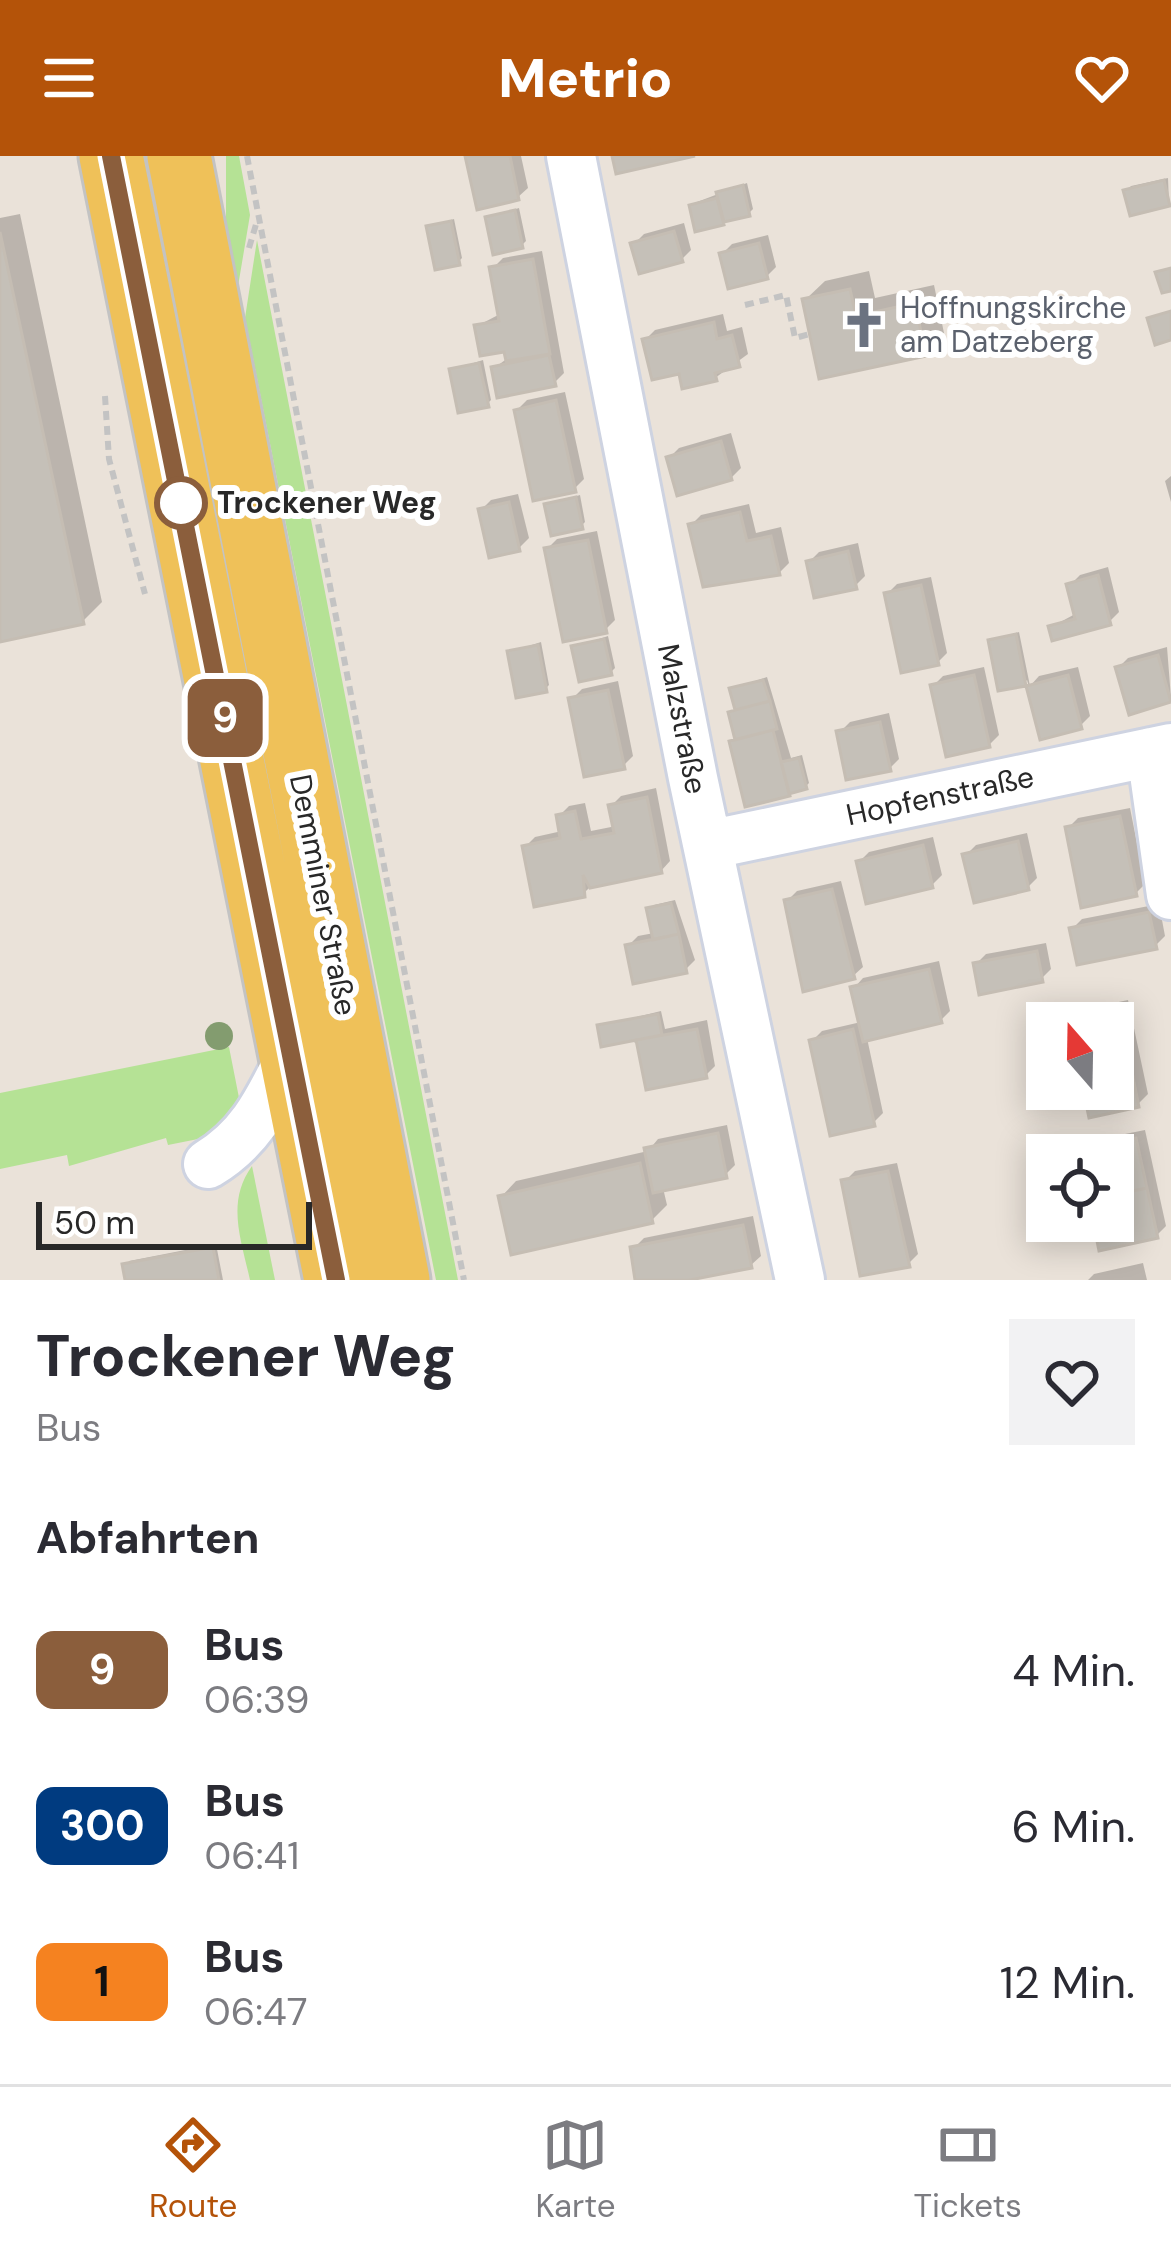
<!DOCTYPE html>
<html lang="de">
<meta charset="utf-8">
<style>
body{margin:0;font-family:"DM Sans",sans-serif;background:#f2f2f3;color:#2b2b33;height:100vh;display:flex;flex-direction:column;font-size:45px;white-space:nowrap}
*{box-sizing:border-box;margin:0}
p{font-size:39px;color:#7c7c81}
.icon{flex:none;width:66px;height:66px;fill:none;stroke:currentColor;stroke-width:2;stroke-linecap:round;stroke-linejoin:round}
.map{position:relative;height:1124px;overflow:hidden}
.details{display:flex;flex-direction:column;background:#fff;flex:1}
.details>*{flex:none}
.badge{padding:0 24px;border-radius:18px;font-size:42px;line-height:78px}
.needle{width:78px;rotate:340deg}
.fabs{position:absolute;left:1026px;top:846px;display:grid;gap:24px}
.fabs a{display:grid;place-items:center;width:108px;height:108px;border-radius:0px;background:#fff;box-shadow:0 6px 30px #0003;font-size:60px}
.scale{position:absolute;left:36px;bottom:30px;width:276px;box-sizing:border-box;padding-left:12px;border:6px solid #282828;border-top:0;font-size:33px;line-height:42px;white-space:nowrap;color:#282828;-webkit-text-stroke:9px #fff;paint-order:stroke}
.map>.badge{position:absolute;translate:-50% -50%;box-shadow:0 0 0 6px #fff}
h2{padding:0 36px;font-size:45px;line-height:108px}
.round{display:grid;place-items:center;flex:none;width:126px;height:126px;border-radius:0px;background:#f2f2f3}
.summary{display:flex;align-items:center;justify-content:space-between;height:204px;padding:0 36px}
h1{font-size:57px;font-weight:800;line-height:90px}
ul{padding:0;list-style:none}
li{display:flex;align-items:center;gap:36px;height:156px;padding:0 36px}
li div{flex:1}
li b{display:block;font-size:45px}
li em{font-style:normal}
li .badge{min-width:132px;font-weight:700;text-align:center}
header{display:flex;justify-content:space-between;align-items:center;height:156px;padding:0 36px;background:#b45309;color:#fff;font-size:54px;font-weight:800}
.tab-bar{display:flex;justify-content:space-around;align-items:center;height:168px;border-top:3px solid #e1e1e2;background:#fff;font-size:33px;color:#7c7c81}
.tab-bar a{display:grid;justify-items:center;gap:6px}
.tab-bar .active{color:#b45309}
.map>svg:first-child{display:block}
</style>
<header><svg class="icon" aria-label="menu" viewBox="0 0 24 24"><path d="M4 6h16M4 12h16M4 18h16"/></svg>Metrio<svg class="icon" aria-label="heart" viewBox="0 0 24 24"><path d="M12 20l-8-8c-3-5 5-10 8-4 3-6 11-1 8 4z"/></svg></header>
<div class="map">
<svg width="1171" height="1124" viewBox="0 0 1171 1124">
<rect width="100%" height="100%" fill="#eae2d9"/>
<path fill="#b5e295" d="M226,0H239L250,59L233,160L226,114Z
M257,84L458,1124H436L245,162Z
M229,891L242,957L228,977L168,989L166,982L69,1010L67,999L0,1013V937Z
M252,1010L275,1124H250C241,1083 226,1046 252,1010Z"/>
<path fill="#0003" d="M468,0H521L528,32L518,41Z
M1168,22L1169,47L1127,35L1131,30Z
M747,27L753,53L749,57L698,72L692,50L697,46Z
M519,52L526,85L522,89L488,62Z
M20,58L102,446L83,465L0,483V62Z
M454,63L462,102L458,106L429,71Z
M684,67L691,94L681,104L634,88L644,78Z
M768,79L776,111L766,121L722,98L732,88Z
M542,95L564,217L554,227L494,212L508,202L507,193L477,170L500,158L493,112L503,102Z
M869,115L875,142L934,129L944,177L925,197L805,144L825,125Z
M723,158L727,175L742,171L748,198L715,222L645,184L655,174Z
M483,204L491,244L487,248L452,214Z
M565,236L584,323L574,333L517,254L527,244Z
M731,277L741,312L731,322L669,302L679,292Z
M1171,320V346L1165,325Z
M518,338L529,382L519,392L481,354L491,344Z
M580,339L585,366L581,370L547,349Z
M749,348L756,377L781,371L789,407L779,417L691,369L701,359Z
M597,375L615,464L605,474L547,393L557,383Z
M858,387L865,420L855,430L809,406L819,396Z
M1108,411L1119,456L1109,466L1051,471L1077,457L1070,429L1080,419Z
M931,421L947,497L937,507L887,438L897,428Z
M1019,476L1030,530L1039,520L1078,511L1090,560L1080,570L1042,580L1027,524L1024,527L991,485Z
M608,480L615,512L611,516L575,491Z
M541,486L549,529L545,533L510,496Z
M1167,491L1171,542L1131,555L1118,512L1128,502Z
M984,511L999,579L989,589L933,530L943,520Z
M767,521L791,602L802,599L809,627L805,631L732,586L737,581L732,533Z
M618,525L633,600L623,610L572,543L582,533Z
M889,557L899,603L889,613L840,576L850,566Z
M656,632L670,705L661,715L593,728L583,738L525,691L535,681L562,675L559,660L569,650L585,647L591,675L616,670L611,650L621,640Z
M1130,652L1145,728L1135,738L1068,672L1078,662Z
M1027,677L1037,722L1027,732L966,699L976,689Z
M933,681L942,719L932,729L859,706L869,696Z
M841,725L863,811L853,820L787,745L797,735Z
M675,744L695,804L685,814L628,790L638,780L654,777L649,753L654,749Z
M1159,748L1165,780L1155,790L1072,773L1082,763Z
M1046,787L1051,813L1041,823L976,808L986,798Z
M939,805L950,855L940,865L867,882L883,957L873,967L812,885L822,875L861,866L854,832L863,822Z
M1128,844L1148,938L1138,948L1086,933H1113V867L1071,864L1081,854Z
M661,855L665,873L707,864L715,910L705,920L600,870Z
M727,969L735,1009L725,1019L663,1032L667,1049L652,1064L501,1041L516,1025L648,995L658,983Z
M1145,974L1166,1070L1156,1080L1096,1065H1113V999L1080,995L1090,985Z
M897,1007L918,1098L908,1108L845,1025L855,1015Z
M753,1060L761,1100L751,1109L634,1092L644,1082Z
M216,1088L223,1124H128L129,1105Z
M1143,1107L1147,1124H1088L1094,1118Z"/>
<path fill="#c5c0b8" stroke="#c5bdb3" stroke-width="3" d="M465,0H510L519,44L477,54Z
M612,0H695L616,18Z
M1164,24L1170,50L1130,60L1123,34Z
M743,29L750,60L724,66L716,36Z
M717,42L724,69L695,76L689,49Z
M515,54L523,92L493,99L485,61Z
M451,65L460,109L435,114L426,70Z
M674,75L683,106L639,118L630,87Z
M0,76L84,468L0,486Z
M759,87L768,123L728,133L719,97Z
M533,103L550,198L506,205L504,196L480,200L474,169L499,165L489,111Z
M1171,112V135L1162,137L1155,116Z
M850,133L856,160L915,147L926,200L819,223L802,143Z
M1171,155V184L1155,189L1147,162Z
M714,166L717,183L732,179L740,211L715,217L717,225L682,233L679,218L652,224L642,183Z
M549,199L556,230L497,242L491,211Z
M479,207L489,251L458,257L449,213Z
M556,244L576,336L533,345L514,254Z
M721,285L732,324L677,340L666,301Z
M576,341L583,373L551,380L544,348Z
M509,346L520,395L489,402L478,353Z
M740,356L747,385L771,380L780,419L703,431L688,368Z
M588,384L607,477L563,486L544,392Z
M848,395L857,433L814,442L806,405Z
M1098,419L1111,469L1052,485L1048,470L1075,463L1066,428Z
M921,429L939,509L901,517L884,437Z
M1016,478L1026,530L998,535L988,484Z
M604,483L612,519L579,526L571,490Z
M538,489L547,536L516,542L507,495Z
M1158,499L1171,546L1129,559L1115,511Z
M974,519L990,591L946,601L930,529Z
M1068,519L1082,573L1040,584L1026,530Z
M763,524L770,545L735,554L729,532Z
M608,534L625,613L584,621L568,542Z
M770,545L777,573L735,584L728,556Z
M880,566L891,615L846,624L836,575Z
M773,574L790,640L745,651L729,585Z
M799,602L807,633L789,638L781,606Z
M647,641L662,717L590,732L583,719L585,741L534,751L522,690L560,682L556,659L575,655L581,683L614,677L608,649Z
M1120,660L1137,740L1081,752L1065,671Z
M1018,685L1029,734L974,747L962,698Z
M923,689L933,732L866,748L856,705Z
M832,733L855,823L803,836L784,744Z
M671,747L679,778L653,784L646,752Z
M1149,756L1157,793L1077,809L1069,772Z
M679,778L687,817L633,828L625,789Z
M1037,795L1043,826L979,839L973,807Z
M929,813L942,867L863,886L850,831Z
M1118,852L1129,901L1113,905V867L1068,863Z
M658,858L662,879L601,891L597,869Z
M697,873L707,922L646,934L636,884Z
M853,873L875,970L830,980L809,884Z
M1129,901L1139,951L1089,962L1083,933H1113V905Z
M718,977L727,1022L653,1037L644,992Z
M1136,982L1147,1032L1113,1039V999H1078L1077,994Z
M640,1007L653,1067L511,1099L498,1040Z
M888,1015L910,1111L860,1120L841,1024Z
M1147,1032L1158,1082L1099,1095L1093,1065H1113V1039Z
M743,1069L752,1112L690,1124H635L630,1091Z
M213,1091L219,1124H125L122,1108Z"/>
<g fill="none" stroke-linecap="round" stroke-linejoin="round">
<defs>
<path id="minor" d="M571,0L693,622L800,1124
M1151,596L1171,739
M708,689L1171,592
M208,1008C253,981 269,943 292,898"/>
<path id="major" d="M111,0L336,1124
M179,0L398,1124"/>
</defs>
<use href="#minor" stroke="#ced3e1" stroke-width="54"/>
<use href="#major" stroke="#c3c3c3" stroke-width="69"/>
<path stroke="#c3c3c3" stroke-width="6" stroke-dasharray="9 6" stroke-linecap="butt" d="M247,0L464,1124
M249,92L257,65
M745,149L786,139L795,182L810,178
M105,240L109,303L145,438"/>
<use href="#minor" stroke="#fff" stroke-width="48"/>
<use href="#major" stroke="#efc159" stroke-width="63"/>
</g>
<circle fill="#839c6f" cx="219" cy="880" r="14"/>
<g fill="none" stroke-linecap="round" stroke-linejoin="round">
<defs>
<path id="line" d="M111,0L336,1124"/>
</defs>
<use href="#line" stroke="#fff" stroke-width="27"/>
<use href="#line" stroke="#8b5e3c" stroke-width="18"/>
</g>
<defs>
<symbol id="church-bare" viewBox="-9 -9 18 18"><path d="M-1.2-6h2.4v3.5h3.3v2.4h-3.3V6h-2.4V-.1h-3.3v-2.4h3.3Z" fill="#6b7280" stroke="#fff" stroke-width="2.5" paint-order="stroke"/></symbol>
</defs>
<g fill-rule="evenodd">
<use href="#church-bare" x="831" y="136" width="66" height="66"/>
</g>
<circle fill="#fff" stroke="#8b5e3c" stroke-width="6" cx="181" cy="347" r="24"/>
<g text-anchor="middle" stroke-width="12" stroke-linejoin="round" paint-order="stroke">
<g font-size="30" fill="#5b616d" stroke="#fff" text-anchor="start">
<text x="900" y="162">Hoffnungskirche<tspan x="900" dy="34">am Datzeberg</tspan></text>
</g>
<g font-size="30" font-weight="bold" fill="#282828" stroke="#fff" text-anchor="start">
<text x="217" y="357">Trockener Weg</text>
</g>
<g font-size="30" fill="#282828" stroke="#fff">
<text transform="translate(682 563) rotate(79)" y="10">Malzstraße</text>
<text transform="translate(940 640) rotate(-12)" y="10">Hopfenstraße</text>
<text transform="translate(323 739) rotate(79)" y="10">Demminer Straße</text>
</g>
</g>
</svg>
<div class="fabs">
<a><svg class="needle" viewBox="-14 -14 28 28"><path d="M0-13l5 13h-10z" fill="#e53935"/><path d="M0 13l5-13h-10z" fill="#7c7c81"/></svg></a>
<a><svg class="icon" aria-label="locate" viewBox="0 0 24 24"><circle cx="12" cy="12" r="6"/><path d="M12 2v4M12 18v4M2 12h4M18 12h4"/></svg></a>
</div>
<div class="scale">50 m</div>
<b class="badge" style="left:225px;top:562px;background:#8b5e3c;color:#fff">9</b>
</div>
<section class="details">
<div class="summary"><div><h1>Trockener Weg</h1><p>Bus</p></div><a class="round"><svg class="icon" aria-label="heart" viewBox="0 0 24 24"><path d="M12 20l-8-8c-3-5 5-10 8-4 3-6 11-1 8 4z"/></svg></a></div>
<h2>Abfahrten</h2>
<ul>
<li><span class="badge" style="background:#8b5e3c;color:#fff">9</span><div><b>Bus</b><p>06:39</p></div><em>4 Min.</em></li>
<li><span class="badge" style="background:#003b80;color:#fff">300</span><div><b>Bus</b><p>06:41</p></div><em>6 Min.</em></li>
<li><span class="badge" style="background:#f58220;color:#111">1</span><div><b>Bus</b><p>06:47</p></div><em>12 Min.</em></li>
</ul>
</section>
<nav class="tab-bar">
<a class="active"><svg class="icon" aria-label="directions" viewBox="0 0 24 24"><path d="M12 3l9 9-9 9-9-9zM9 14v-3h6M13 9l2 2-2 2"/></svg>Route</a>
<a><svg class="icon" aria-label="map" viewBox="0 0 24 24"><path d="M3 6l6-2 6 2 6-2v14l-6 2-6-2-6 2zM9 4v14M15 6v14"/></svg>Karte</a>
<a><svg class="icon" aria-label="tickets" viewBox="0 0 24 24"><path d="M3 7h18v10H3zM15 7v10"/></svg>Tickets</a>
</nav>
